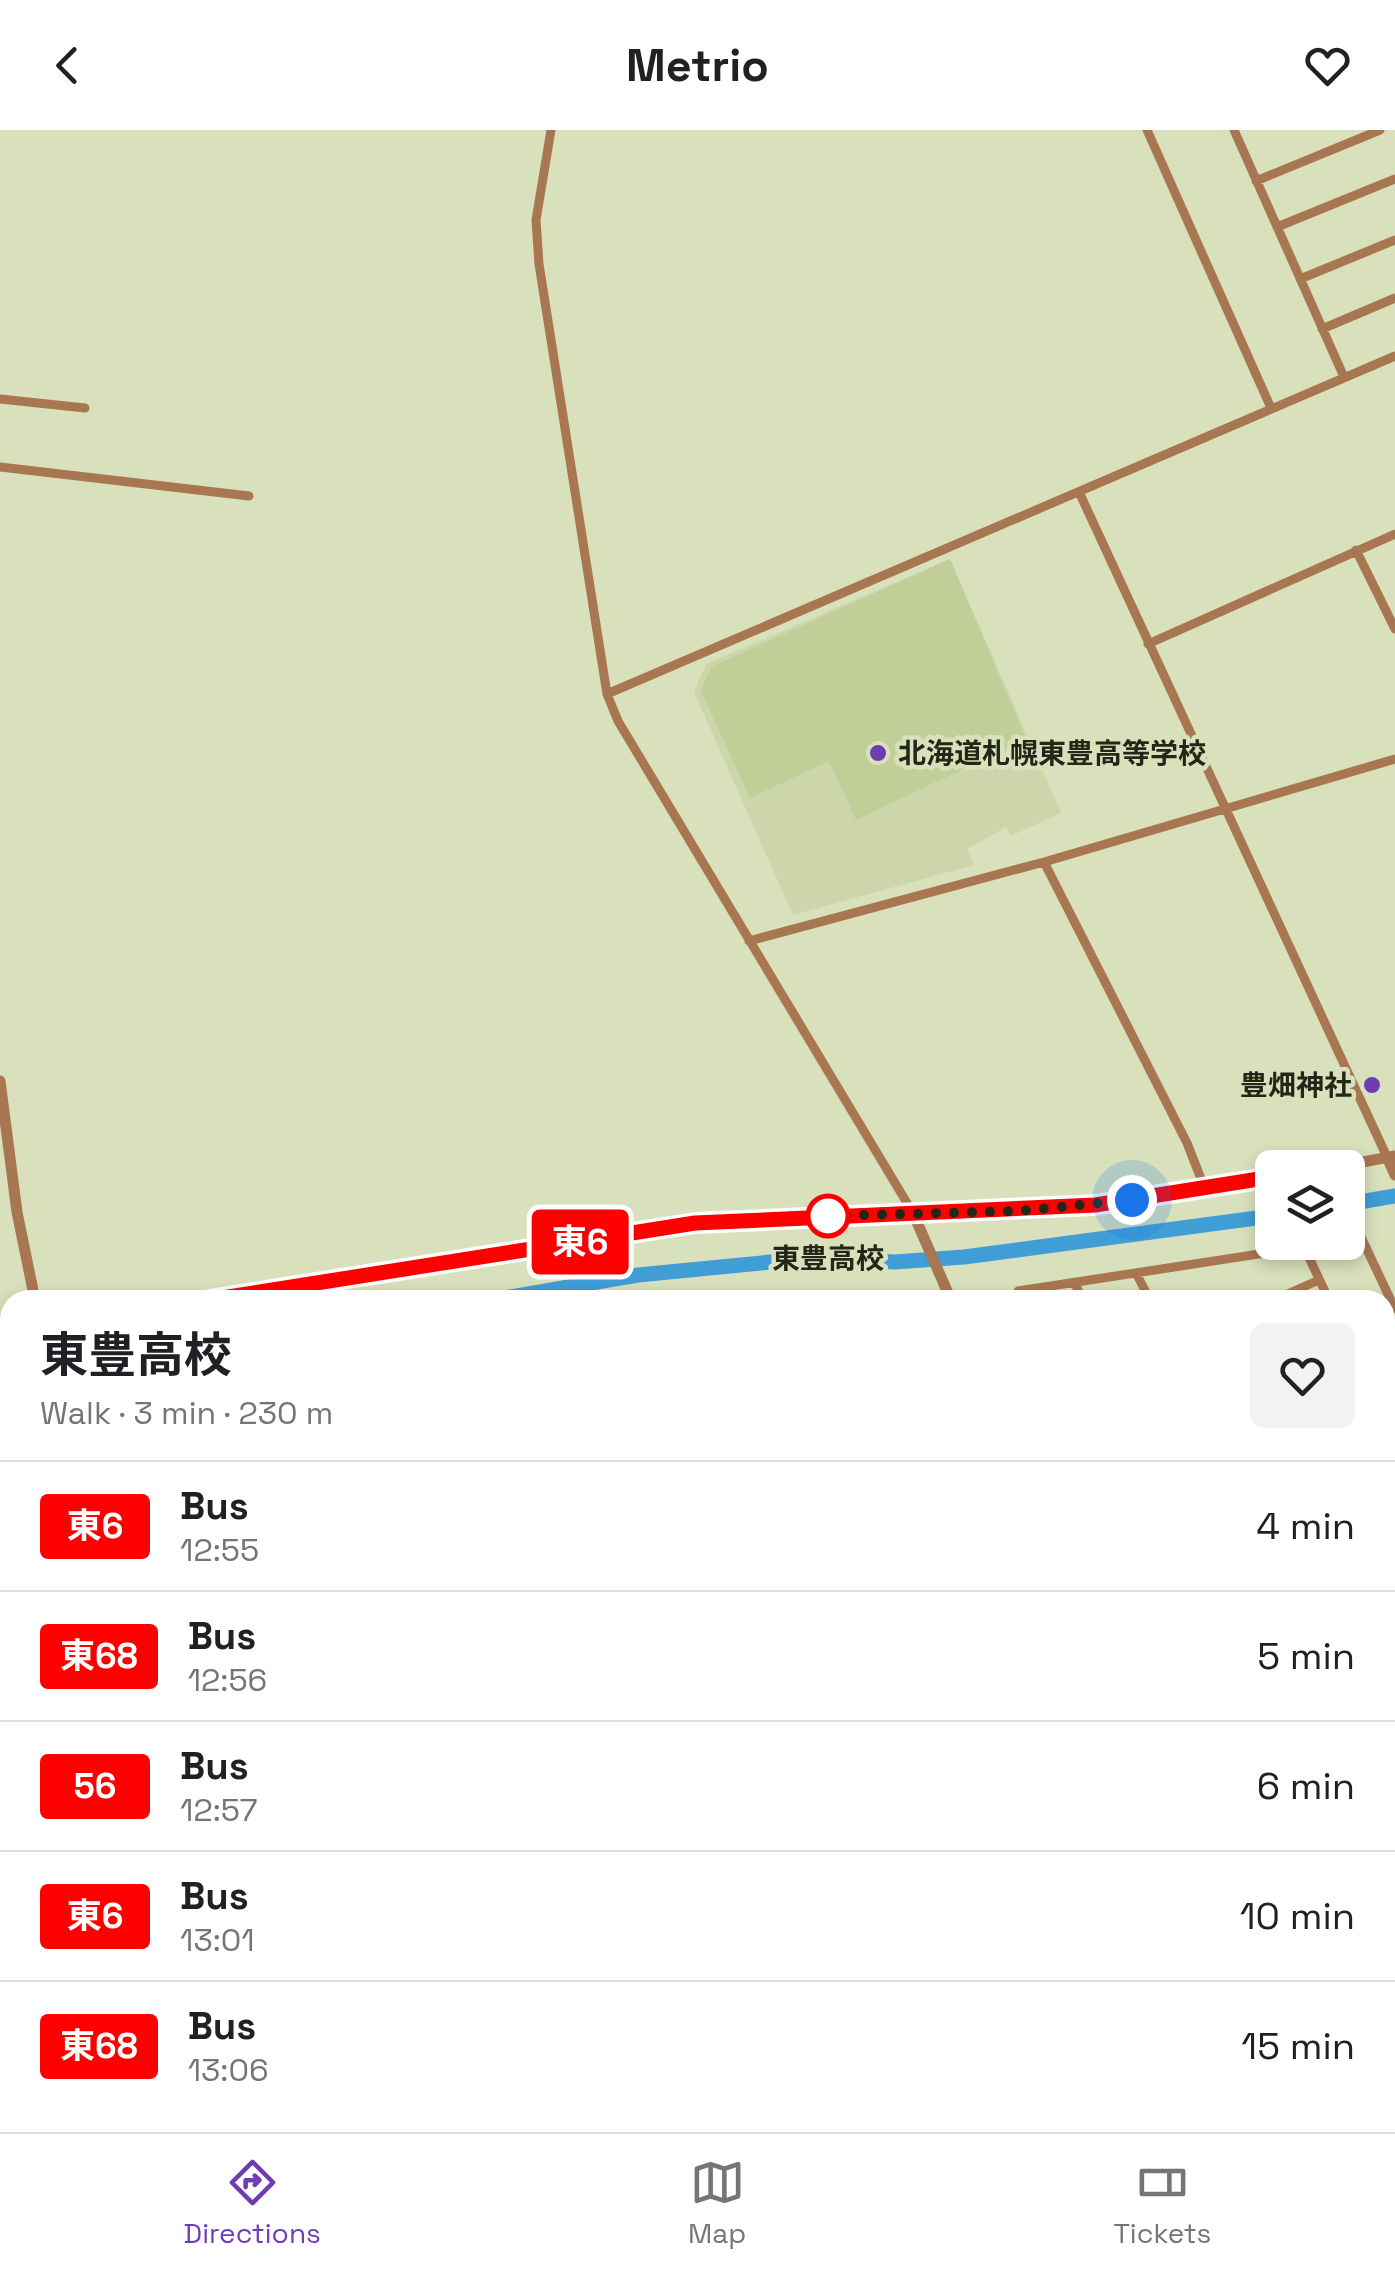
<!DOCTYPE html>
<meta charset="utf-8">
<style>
body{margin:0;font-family:"Space Grotesk","Noto Sans JP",sans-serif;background:#f2f2f2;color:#202124;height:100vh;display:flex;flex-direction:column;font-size:38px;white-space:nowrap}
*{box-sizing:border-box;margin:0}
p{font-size:32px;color:#757577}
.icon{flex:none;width:55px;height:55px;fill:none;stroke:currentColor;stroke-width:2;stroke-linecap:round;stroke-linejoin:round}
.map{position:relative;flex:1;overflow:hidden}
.sheet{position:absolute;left:0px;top:1160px;width:1395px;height:842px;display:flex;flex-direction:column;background:#fff;border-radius:30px 30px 0 0;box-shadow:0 5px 15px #0003}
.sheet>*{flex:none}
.badge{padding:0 20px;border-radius:8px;font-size:35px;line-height:65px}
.tools{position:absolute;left:1255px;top:1020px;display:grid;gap:20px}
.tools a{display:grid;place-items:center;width:110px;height:110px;border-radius:15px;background:#fff;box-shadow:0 5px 15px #0003;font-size:50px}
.you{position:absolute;width:50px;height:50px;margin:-25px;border:8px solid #fff;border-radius:50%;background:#1a73e8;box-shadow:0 0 0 15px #1a73e833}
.map>.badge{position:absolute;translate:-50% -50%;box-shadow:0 0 0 5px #fff}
.round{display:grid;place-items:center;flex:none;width:105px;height:105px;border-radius:15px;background:#f2f2f2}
.head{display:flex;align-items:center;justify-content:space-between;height:170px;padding:0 40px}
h1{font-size:48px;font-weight:700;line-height:75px}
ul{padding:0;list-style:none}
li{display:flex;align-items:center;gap:30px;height:130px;padding:0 40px;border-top:2px solid #e0e0e0}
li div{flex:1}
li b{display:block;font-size:38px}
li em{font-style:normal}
li .badge{min-width:110px;font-weight:700;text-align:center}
header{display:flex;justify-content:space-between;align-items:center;height:130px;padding:0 40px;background:#fff;font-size:45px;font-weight:700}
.tab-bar{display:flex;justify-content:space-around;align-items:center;height:140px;border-top:2px solid #e0e0e0;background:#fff;font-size:28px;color:#757577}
.tab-bar a{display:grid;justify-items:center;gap:5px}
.tab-bar .current{color:#6f3cb4}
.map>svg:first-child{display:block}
</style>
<header><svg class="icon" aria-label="back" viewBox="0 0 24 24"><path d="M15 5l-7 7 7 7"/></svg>Metrio<svg class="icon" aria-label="heart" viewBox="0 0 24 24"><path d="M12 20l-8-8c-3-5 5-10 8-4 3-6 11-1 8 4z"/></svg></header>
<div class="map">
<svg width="1395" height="2002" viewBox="0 0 1395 2002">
<rect width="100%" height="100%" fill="#d8e1bb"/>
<path fill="#ccd6aa" d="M950,429L1061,683L1011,706L1006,697L967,719L974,735L793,785L694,562L706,534Z"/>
<path fill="#c1ce98" d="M950,429L1026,609L856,690L829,631L750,668L701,561L711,537Z"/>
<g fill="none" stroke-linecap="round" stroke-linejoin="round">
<path stroke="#409dd5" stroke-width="15" d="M1348,1074L1395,1066
M492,1170L638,1145L812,1128L895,1132L964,1127L1272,1086
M0,1261L10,1259"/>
<path stroke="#a87751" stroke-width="9" d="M551,0L536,90L539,134L607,564L618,591L913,1083
M1147,0L1271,278
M1234,0L1344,247
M1256,51L1380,0
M1277,97L1395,49
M1300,149L1395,110
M1322,199L1395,168
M0,269L85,278
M0,337L249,366
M1079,362L1387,1027
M1356,420L1395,499
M1148,514L1395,404
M607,564L1395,226
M1044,732L1187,1013L1205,1059
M749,811L1044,732L1395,629
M1348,1110L1361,1107L1395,1179
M1305,1119L1329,1170
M1136,1143L1150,1170
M1074,1152L1083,1170
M822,1169V1170
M1022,1170L1018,1161L1337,1112
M1274,1170L1319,1150
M1385,1289L1391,1302
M0,1319L10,1314
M1385,1369L1395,1364
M0,1384L10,1380
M1385,1425L1395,1421
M0,1443L10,1439
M1385,1487L1395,1482
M1385,1548L1395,1543
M0,1565L10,1560
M1385,1569L1395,1599
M1385,1608L1395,1604
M0,1628L10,1623
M1385,1666L1395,1661
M0,1691L10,1687
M0,1758L10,1754
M1385,1798L1395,1793
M0,1804L10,1826
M1385,1852L1395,1847
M1385,1901L1395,1896
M1385,1952L1395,1947
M0,1957L10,1979
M1385,1965L1395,1987
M83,1992L87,2002
M561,1992L566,2002
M634,1992L638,2002
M703,1992L707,2002
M1262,1992L1266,2002
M120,2002L141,1992
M336,2002L358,1992
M477,2002L500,1992
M946,2002L956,1997
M965,2002L988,1992
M1113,2002L1137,1992
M1366,2002L1395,1989"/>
<path stroke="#a87751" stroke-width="11" d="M0,951L17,1082L35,1170
M1387,1027L1395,1045
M1331,1038L1395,1026
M913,1083L951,1170
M209,1170L695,1093L1095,1075L1272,1047
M0,1210L10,1207
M0,1492L10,1488
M1385,1735L1395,1730
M392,1992L396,2002
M1329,1992L1333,2002
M747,2002L771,1992"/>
</g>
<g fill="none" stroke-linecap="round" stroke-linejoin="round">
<defs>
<path id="line" d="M209,1170L695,1093L1095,1075L1272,1047"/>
</defs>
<use href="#line" stroke="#fff" stroke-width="22"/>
<use href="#line" stroke="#f00" stroke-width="15"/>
<path stroke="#232718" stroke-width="10" stroke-dasharray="0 18" d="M828,1086L1018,1081L1132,1070"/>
</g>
<g fill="#6f3cb4" stroke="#d8e1bb" stroke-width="4">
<circle cx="878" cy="623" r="10"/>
<circle cx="1372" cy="955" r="10"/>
</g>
<circle fill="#fff" stroke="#f00" stroke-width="5" cx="828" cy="1086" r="20"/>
<g text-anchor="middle" stroke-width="9" stroke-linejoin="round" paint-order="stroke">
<g font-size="28" font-weight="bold" fill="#232718" stroke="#d8e1bb" text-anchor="start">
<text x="898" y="633">北海道札幌東豊高等学校</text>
<text x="1352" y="965" text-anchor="end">豊畑神社</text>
</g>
<g font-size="28" font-weight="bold" fill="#232718" stroke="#d8e1bb">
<text x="828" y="1138">東豊高校</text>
</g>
</g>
</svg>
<div class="tools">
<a><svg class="icon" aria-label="layers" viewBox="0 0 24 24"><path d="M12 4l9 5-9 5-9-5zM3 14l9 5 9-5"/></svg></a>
</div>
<div class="you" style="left:1132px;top:1070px"></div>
<b class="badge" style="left:580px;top:1112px;background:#f00;color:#fff">東6</b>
<section class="sheet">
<div class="head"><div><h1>東豊高校</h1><p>Walk · 3 min · 230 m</p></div><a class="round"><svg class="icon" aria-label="heart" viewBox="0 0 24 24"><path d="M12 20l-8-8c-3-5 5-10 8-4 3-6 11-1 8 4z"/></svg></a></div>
<ul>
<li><span class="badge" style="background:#f00;color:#fff">東6</span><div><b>Bus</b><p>12:55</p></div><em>4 min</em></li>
<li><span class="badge" style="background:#f00;color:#fff">東68</span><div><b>Bus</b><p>12:56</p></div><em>5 min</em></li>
<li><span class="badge" style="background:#f00;color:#fff">56</span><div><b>Bus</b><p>12:57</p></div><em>6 min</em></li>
<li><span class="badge" style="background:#f00;color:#fff">東6</span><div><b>Bus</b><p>13:01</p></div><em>10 min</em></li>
<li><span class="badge" style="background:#f00;color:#fff">東68</span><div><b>Bus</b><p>13:06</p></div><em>15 min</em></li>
</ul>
</section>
</div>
<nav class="tab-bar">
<a class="current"><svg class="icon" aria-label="directions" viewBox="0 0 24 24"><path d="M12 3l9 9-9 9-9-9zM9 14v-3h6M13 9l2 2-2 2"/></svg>Directions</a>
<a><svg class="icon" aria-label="map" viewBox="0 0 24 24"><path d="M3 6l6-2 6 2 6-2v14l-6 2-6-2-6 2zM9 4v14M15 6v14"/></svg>Map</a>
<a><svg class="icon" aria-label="tickets" viewBox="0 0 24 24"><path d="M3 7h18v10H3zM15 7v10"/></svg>Tickets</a>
</nav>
